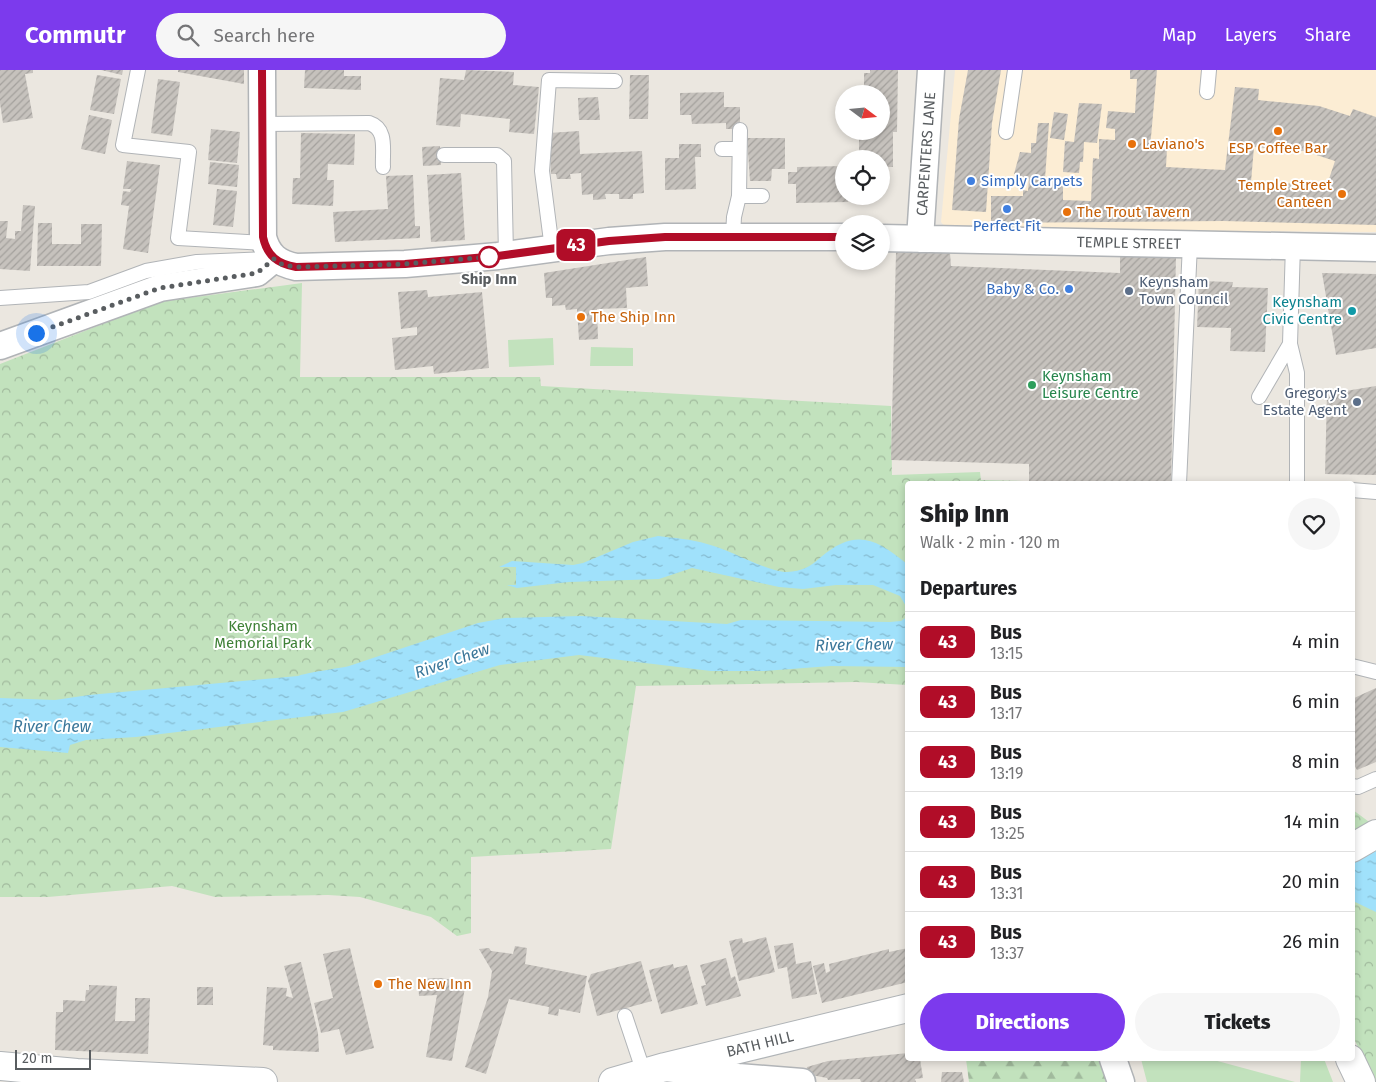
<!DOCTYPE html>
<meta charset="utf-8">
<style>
body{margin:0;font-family:"Fira Sans",sans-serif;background:#f6f6f6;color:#202124;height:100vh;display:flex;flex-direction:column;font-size:19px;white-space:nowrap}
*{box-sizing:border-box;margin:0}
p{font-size:16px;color:#757577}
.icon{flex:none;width:28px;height:28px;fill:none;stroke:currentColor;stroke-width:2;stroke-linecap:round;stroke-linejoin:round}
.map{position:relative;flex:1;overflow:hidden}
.panel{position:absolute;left:905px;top:411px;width:450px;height:580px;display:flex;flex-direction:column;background:#fff;border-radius:5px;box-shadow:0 2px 8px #0003}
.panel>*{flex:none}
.badge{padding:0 10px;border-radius:8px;font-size:18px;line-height:32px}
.needle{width:32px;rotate:106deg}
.buttons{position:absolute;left:835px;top:15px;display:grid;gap:10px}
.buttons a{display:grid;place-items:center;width:55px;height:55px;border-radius:50%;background:#fff;box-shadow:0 2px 8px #0003;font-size:25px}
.scale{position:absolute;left:15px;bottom:12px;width:76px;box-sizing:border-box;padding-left:5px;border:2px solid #595d60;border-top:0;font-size:14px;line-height:18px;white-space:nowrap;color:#595d60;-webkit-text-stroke:4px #fff;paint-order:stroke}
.you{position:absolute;width:25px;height:25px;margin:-12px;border:4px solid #fff;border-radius:50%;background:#1a73e8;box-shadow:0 0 0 8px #1a73e833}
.map>.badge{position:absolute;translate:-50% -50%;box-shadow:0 0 0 2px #fff}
h2{padding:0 15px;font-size:19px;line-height:45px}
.round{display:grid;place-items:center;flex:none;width:52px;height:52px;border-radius:26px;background:#f6f6f6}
.headline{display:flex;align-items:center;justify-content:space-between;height:85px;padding:0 15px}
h1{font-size:24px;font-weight:800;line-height:38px}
.primary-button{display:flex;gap:10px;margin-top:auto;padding:10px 15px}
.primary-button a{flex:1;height:58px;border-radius:30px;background:#7c3aed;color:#fff;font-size:20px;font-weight:800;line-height:58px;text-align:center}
.primary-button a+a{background:#f6f6f6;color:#202124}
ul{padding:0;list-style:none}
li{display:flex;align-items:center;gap:15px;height:60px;padding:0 15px;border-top:1px solid #e0e0e0}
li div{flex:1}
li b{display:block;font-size:19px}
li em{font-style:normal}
li .badge{min-width:55px;font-weight:700;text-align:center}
header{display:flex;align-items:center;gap:30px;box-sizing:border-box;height:70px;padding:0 25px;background:#7c3aed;color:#fff}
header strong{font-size:24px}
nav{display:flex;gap:28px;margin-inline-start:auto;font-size:18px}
.search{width:350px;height:45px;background:#f6f6f6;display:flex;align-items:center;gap:12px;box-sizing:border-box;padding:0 18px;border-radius:28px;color:#757577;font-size:19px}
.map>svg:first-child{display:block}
</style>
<header>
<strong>Commutr</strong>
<div class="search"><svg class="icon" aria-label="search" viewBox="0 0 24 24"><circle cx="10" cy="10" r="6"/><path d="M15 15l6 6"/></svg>Search here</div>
<nav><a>Map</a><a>Layers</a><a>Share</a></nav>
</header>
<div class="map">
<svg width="1376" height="1012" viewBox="0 0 1376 1012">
<defs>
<pattern id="forest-firs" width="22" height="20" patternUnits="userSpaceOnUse" patternTransform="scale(1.25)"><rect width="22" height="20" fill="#c2e2bd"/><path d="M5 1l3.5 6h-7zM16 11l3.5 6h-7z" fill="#a1ba9d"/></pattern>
<pattern id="park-crowns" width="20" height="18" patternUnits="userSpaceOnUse" patternTransform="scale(1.25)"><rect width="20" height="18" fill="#c2e2bd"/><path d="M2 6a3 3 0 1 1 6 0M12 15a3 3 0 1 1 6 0" fill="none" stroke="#a1ba9d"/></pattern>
<pattern id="water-ripples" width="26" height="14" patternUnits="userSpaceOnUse" patternTransform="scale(1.25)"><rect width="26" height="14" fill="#a0e1fb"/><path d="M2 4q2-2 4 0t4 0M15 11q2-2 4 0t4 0" fill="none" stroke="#85bacf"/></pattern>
<pattern id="building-hatch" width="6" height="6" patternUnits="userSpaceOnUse" patternTransform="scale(1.25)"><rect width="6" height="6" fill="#c6c2bd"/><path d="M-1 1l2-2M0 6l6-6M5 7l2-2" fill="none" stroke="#a4a19d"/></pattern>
</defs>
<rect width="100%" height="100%" fill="#ebe7e0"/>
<path fill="#fcedd4" d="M955,0H1376V162L947,159L941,152Z"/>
<path fill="#c2e2bd" d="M553,268L554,295L509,297L508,270Z
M591,277L633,278V296H590Z
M1141,989H1210L1295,1012H1147Z
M1301,989H1324L1333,1012H1300Z"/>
<path fill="url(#forest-firs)" d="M966,989H1111L1121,1012H969Z"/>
<path fill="url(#park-crowns)" d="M302,213L300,307H540L541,316L891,336L892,405L980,402L981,410L1024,411V414H908L907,615L856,612L636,616L611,779L471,787V863L457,866L431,847L360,827L328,825L215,827L172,816L48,827H0V294L159,232Z
M1353,740L1376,757V1012L1353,967Z"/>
<path fill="url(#water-ripples)" d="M658,466C674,468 691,469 707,474C729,479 767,502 787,502C802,501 810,497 821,487C855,458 876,468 907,494V538L900,526L873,515H836L803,519L779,517L692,498L659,509L569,512L517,518L507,515H516V497H499L512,491L573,495L583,493L633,472Z
M581,546L727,554L741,550L890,552L901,551L907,547V597L831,596L764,601H711L579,585L500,595L343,642L136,667L86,670L70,675L68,683L0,677V628L55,630L89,625L298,606C304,603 341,598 349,596L478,553L505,548Z
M1352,757L1376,773V842L1353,831Z"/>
<path fill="url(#building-hatch)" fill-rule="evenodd" d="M0,0H33V3L25,4L33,48L3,53L0,33Z
M101,0H123L122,5Z
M178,0H244V14L178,2Z
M305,0H344V6H361V20L304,18Z
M466,0L514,2L513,15L539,17L534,64L509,62L510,49L461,44L460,57L436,55L440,8L464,10Z
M870,0H898L897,62H893V97H881V89H859V61H881V24H864V3H870Z
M968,0H1001L992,53L986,142L952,140L959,49Z
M1130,0H1157L1150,78H1167L1166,97L1225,100L1235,17L1259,19L1258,30L1319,36L1350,46L1353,39L1376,47V155L1223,151L991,153V126H1023V120L1028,121L1029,109L1014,104L1020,82L1031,83V73H1036L1038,53H1049L1045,109H1063V130L1091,131L1093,88L1099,89V69L1115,70V59L1106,58L1108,41L1135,43L1137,9H1130ZM1254,77L1304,81L1335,91L1327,115L1251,112Z
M97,5L121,9L114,44L90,40Z
M630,5H649L648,49H629Z
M158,9L180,12L172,66L151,63Z
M724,22V37H740V59H726V53L692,54L691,45H680V23Z
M598,27L600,50H579L578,28Z
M1079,33L1102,34L1097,73L1084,72L1083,92H1080L1079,103L1063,102L1065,71L1074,72Z
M1054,42L1068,44L1064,70L1050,68Z
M89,45L112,50L105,84L81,79Z
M211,59L240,62L237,93L208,90Z
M579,61L580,84L642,81L644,123L633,124V129H619V124H605L606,129L593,130V124L582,125L581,103L570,104L571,109H557L556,104H551L549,63Z
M301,63L355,64L354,95L328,94L327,110H334L333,136L292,134L293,108H300Z
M747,68H785V99H772L771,111H750Z
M679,74H701V87H695L696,119L665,120V88H679Z
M440,76L441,95L423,96L422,77Z
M127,91L160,95L148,183L123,179L129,136L121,135L123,121L130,122L131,119H123Z
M210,92L239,95L237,117L208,114Z
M844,96V126H848V132L796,133V114H788V102H797V97Z
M461,103L465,170L431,172L427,105Z
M413,105L415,156H420V168L335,172L333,142L388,139L386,106Z
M217,119L237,121L233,157L213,155Z
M23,135L35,136L30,201L0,199V151H8L6,168L15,169V161H21Z
M38,153H52V174H81V154H102L101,196H37Z
M896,182L950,183L951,196L1120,203V184L1176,186L1171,414H1029V394L891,390Z
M646,187L648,216L626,218L627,238L597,239L598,269L579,270L577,239L566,240L565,235L552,236V228H546L544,203Z
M1322,203L1376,204V278L1336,285Z
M1199,211L1233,212L1232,217L1268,218L1265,282L1230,281L1231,258L1197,257Z
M427,220L428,227L482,222L489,298L434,304L433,296L395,300L392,268L417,265V257L401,259L398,222Z
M1376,316V405L1325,404L1327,324Z
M1376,618V692L1357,700L1352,691V629Z
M766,867L775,902L739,911L729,871L742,868L743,873Z
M793,873L796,894L811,891L817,924L792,929L787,897L778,899L774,876Z
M515,876L527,878L525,894L587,906L580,943L559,939L558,946L548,944L549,937L509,929L486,1004L465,997L488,927L492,901L479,879L489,878L491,881L513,884Z
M350,878L374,978L346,985L339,959L321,963L314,933L333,928L323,884Z
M908,878V912L822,933L813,896L824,893L826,903L830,901L829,894L889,879V882Z
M726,888L731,908L735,906L741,926L706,936L701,916L706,915L700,895Z
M641,891L652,931L597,946L588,911L591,904Z
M301,892L318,963L319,982L273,980V976L263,975L267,917L287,918L286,926L293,928L284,896Z
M673,894L674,898L687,895L698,934L661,944L649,900Z
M440,908L466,912L452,991L426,987L437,925L419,926L418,909Z
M89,915L117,916L115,951H135V928H150L148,984L55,980L56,942H63V930L85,931L86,920H89Z
M197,917H213V935H197Z
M908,983V989H920L923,1008L915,1009L916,1012H861L860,1009L828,1010L827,1008L806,1004L807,997L828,991Z
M942,1002H962L964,1012H941Z"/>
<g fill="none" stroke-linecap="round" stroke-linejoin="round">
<defs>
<path id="service" d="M138,0L123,75L189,82L178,168L265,173
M1207,22L1209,0
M263,54L369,53C388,59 382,81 383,97
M1006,62L1015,0
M722,79H739
M444,85H497L504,91L506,185
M739,126H762
M733,166L734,147L739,126L740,60
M1293,175L1290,274L1297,303V414
M552,179L542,101L549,10L615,11
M0,228L89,222L146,201L197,192L269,189
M1259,327L1290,274
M1179,414L1190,174
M1352,420L1376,422
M1352,596L1376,602
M1352,716L1358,717L1376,709
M625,946L644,1003"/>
<path id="minor" d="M262,0L263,167C268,186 278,193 296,197L405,194L498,186L609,171L665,167H844
M881,168L1376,178
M920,169L931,0
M0,276L160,218L257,203L274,189
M1113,989L1121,1012
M666,998L738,1007L802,1012"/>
<path id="tertiary" d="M1350,989L1361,1012"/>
<path id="secondary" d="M1352,778L1376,764
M0,996L77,1003L263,1012
M613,1012L665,997L908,938"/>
</defs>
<use href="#service" stroke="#b1b4b7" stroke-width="16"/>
<use href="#minor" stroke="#b1b4b7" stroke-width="29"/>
<use href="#tertiary" stroke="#b1b4b7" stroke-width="30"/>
<use href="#secondary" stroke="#b0b4b7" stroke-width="30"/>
<use href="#service" stroke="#fff" stroke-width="14"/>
<use href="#minor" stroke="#fff" stroke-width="26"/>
<use href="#tertiary" stroke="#fff" stroke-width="28"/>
<use href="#secondary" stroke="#fff" stroke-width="28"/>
</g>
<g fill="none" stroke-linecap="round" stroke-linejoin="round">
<defs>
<path id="line" d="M262,0L263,167C267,186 278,194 296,197L405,194L498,186L609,171L665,167H844"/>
</defs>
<use href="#line" stroke="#fff" stroke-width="11"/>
<use href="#line" stroke="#b10d28" stroke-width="8"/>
<path stroke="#595d60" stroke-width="5" stroke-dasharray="0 9" d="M36,263L160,218L257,203L274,189L283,195L296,197L405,194L489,187"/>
</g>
<g fill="#e8710a" stroke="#fff" stroke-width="2">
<circle cx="1278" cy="61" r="5"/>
<circle cx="1132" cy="74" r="5"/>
<circle cx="1342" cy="124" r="5"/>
<circle cx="1067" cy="142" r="5"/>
<circle cx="581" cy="247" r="5"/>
<circle cx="378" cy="914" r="5"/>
</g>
<g fill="#3f7fe0" stroke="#fff" stroke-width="2">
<circle cx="971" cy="111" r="5"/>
<circle cx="1007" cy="139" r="5"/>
<circle cx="1069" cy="219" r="5"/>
</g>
<circle fill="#fff" stroke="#b10d28" stroke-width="2.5" cx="489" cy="187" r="10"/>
<g fill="#5c6f8a" stroke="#fff" stroke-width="2">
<circle cx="1129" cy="221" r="5"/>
<circle cx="1357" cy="332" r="5"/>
</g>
<circle fill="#0f9aa8" stroke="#fff" stroke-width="2" cx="1352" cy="241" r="5"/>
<circle fill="#2e9e5b" stroke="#fff" stroke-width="2" cx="1032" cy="315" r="5"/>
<g text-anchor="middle" stroke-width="4" stroke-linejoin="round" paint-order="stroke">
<g font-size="15" fill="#c56008" stroke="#fff" text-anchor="start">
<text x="1142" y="79">Laviano's</text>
<text x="1278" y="83" text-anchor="middle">ESP Coffee Bar</text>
<text x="1332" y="120" text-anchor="end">Temple Street<tspan x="1332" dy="17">Canteen</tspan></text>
<text x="1077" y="147">The Trout Tavern</text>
<text x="591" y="252">The Ship Inn</text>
<text x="388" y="919">The New Inn</text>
</g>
<g font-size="15" fill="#595d60" stroke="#fff">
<text transform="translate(926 84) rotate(-86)" y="5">CARPENTERS LANE</text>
<text transform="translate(1129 173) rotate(1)" y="5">TEMPLE STREET</text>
<text transform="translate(760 974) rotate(-14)" y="5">BATH HILL</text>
</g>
<g font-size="15" fill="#366cbe" stroke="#fff" text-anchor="start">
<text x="981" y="116">Simply Carpets</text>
<text x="1007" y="161" text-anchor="middle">Perfect Fit</text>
<text x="1059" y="224" text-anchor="end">Baby &amp; Co.</text>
</g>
<g font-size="15" font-weight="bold" fill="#595d60" stroke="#fff">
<text x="489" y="214">Ship Inn</text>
</g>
<g font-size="15" fill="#4e5e75" stroke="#fff" text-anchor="start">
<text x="1139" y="217">Keynsham<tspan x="1139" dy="17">Town Council</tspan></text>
<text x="1347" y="328" text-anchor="end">Gregory's<tspan x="1347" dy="17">Estate Agent</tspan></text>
</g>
<g font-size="15" fill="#0d838f" stroke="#fff" text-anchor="end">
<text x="1342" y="237">Keynsham<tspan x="1342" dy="17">Civic Centre</tspan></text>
</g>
<g font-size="15" fill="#27864d" stroke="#fff" text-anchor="start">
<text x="1042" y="311">Keynsham<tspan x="1042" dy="17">Leisure Centre</tspan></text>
</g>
<g font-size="15" fill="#3f8137" stroke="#fff">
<text x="263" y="561">Keynsham<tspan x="263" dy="17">Memorial Park</tspan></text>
</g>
<g font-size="16" font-style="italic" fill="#3b779a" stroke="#fff">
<text transform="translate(854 574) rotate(-1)" y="6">River Chew</text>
<text transform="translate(452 590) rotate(-19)" y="6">River Chew</text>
<text x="52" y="662">River Chew</text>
</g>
</g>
</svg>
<div class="buttons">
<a><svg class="needle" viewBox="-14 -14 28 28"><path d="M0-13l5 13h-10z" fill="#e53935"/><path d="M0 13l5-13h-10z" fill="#757577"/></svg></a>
<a><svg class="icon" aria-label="locate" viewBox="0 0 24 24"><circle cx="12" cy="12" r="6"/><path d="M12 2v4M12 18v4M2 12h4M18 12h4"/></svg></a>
<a><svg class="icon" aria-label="layers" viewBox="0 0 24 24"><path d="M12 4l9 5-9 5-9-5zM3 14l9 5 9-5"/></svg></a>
</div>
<div class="scale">20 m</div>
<div class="you" style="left:36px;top:263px"></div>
<b class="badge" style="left:576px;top:175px;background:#b10d28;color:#fff">43</b>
<section class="panel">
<div class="headline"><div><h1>Ship Inn</h1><p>Walk · 2 min · 120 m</p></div><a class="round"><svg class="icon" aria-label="heart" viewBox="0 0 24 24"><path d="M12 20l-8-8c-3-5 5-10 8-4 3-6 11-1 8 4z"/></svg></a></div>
<h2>Departures</h2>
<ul>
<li><span class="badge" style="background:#b10d28;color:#fff">43</span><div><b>Bus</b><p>13:15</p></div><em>4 min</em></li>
<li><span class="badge" style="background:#b10d28;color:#fff">43</span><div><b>Bus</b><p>13:17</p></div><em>6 min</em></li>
<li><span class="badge" style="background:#b10d28;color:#fff">43</span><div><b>Bus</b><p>13:19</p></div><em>8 min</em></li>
<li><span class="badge" style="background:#b10d28;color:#fff">43</span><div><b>Bus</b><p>13:25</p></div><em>14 min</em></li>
<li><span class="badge" style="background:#b10d28;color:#fff">43</span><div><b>Bus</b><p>13:31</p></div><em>20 min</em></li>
<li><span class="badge" style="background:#b10d28;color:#fff">43</span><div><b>Bus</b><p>13:37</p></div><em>26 min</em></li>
</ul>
<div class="primary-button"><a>Directions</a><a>Tickets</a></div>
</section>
</div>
